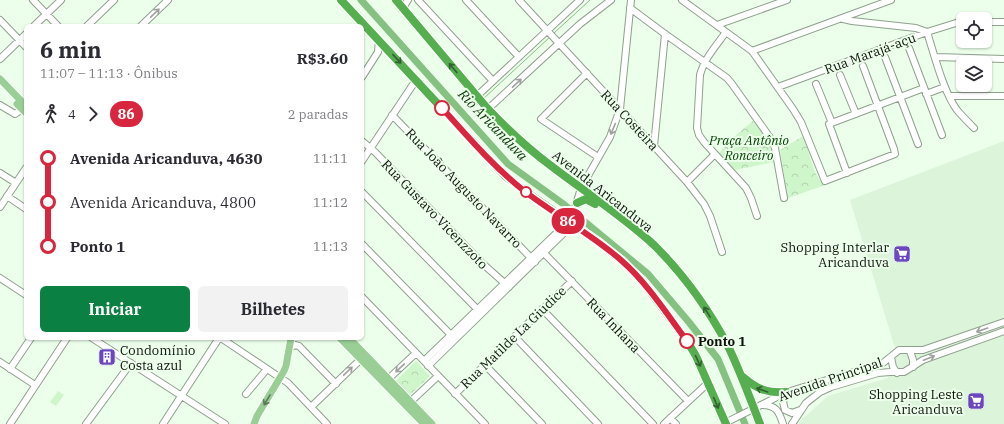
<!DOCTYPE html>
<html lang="pt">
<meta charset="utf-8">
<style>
body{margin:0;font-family:"IBM Plex Serif",serif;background:#f2f2f3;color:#2b2b33;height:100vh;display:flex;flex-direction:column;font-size:15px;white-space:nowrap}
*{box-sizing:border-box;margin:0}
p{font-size:13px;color:#7c7c81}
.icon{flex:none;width:22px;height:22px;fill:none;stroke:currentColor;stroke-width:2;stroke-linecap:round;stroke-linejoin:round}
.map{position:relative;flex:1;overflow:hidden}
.sheet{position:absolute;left:24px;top:24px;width:340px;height:316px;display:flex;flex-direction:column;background:#fff;border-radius:6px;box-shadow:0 1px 3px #0004}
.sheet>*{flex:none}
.badge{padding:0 8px;border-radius:13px;font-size:14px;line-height:26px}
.controls{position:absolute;left:956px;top:12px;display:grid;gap:8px}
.controls a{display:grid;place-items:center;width:36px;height:36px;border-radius:6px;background:#fff;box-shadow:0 1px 3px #0004;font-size:20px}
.map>.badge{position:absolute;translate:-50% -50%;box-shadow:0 0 0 2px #fff}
.legs{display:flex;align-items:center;gap:6px;height:44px;padding:0 16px;font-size:13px}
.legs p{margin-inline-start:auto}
.headline{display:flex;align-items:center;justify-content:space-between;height:68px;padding:0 16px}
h1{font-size:22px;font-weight:700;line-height:30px}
.button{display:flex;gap:8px;margin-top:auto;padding:8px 16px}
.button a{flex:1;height:46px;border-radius:6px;background:#0b8043;color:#fff;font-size:16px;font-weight:700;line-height:46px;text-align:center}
.button a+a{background:#f2f2f3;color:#2b2b33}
ul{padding:0 16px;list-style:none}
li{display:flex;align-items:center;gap:14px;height:44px;font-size:15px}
li i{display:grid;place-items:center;width:6px;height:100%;margin:0 5px;background:currentColor}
li i::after{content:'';width:10px;height:10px;margin:-5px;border:3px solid;border-radius:50%;background:#fff}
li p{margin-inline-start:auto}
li:first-child i{background:linear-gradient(#0000 50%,currentColor 0)}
li:last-child i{background:linear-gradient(currentColor 50%,#0000 0)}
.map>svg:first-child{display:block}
</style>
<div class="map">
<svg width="1004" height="424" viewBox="0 0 1004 424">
<defs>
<pattern id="park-crowns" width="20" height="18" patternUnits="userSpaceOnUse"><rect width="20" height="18" fill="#cff5cb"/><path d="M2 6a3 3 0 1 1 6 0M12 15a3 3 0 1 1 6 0" fill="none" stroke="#b1d1ad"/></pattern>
</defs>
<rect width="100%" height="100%" fill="#ecffea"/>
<path fill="#dcf4da" d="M1004,141V424H797L828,396L888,378L895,348L850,200Z"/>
<path fill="#cff5cb" d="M58,391L64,395L56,406L50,402Z"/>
<path fill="url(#park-crowns)" d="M753,121L769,142L774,162L735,170L719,153L737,134Z
M803,136C809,149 813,178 825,185L791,197L788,199L780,150Z
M416,361L430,376L410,395L396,381Z"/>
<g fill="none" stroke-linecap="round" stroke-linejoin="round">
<path stroke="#85c180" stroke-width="1" d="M554,33L590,0
M483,99L550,37
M472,110L478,104"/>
<path stroke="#85c180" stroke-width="7" d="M361,0L508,164L562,203L648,274L688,321L718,359L745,424"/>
<defs>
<path id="minor" d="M33,0L58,26
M418,0L493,81
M466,0L519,57
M519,0L687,182L704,204L710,216L722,252
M682,0L752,51L793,109L801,122L825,181L895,154L894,149L863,66
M403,8L408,0
M630,8L665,34L727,78L732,84L771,139L775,148L784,198
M843,19L852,21L916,28L927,32C934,54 944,93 957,110C962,116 968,122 974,128
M0,20L26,47
M985,22H1004
M717,25L787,0
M34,26L61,0
M87,26L114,0
M141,26L168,0
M726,32C716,46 704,59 700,75L697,128L699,135L704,142L746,188L751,198L757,216
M909,48L942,135
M752,51L891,0
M885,57L918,144
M936,57L1004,59
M0,59L26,34
M587,73L541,119L598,157
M840,75L856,114
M362,77L378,52L379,40
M816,84L832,123
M778,87L927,32L956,23L963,22
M926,94L942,88
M477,96L580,0
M950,96H1004
M0,105L15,114L22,109
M488,109L580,24L611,0
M392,115L535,262
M362,141L375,152L483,264L509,287
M654,146L665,34
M362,161L416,80
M0,173L16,183
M847,173L829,124L924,88
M687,182L715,154
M362,192L480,312
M7,196L26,209
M0,207L26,168
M362,244L453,337
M540,249L688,401
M0,278L26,295
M362,297L485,424
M542,309L653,424
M515,337L598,424
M92,338L225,424
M221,338L288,383L327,424
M289,348L295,345L299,346L336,384
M910,351L913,360V367
M891,357L893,367L897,373
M424,361L569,221L573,215L581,188L610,137L620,109L631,0
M0,362L35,385
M485,365L542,424
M428,366L573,224
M10,369L31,338
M385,382L416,353
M787,392L783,402L785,410L792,413L800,410
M246,394L267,369
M455,394L572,281
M407,405L438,376
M761,405C776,405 779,411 783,424
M311,407L361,359
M670,418L676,424
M725,423L787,392L883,363L899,350H923L1004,322
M10,424L67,338
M86,424L131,363
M163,424L219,338
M664,424L708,383
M792,424L806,403L820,392L831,387L878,373L890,372H904L923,360L1004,331"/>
<path id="major" d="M0,79L26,106
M17,104L26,113
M340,338L424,424
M349,338L432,424
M254,424L257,416L284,371L286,366L291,338"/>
<path id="highway" d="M341,0L505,176L525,191L597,241L622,261L643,282L687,341L696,356L726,424
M396,0L487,108C507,129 527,148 550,165C585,192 623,216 655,246C684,275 709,310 728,346C740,371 750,398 760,424
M577,203L586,199L595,204
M743,377C758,390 767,393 787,392"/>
</defs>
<use href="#minor" stroke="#8fa18e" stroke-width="8"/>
<use href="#major" stroke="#fff" stroke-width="9"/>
<use href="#highway" stroke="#fff" stroke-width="10"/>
<use href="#minor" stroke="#fff" stroke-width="6"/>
<use href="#major" stroke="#99cf95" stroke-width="7"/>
<use href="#highway" stroke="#55af4f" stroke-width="8"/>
</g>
<defs><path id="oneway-shaft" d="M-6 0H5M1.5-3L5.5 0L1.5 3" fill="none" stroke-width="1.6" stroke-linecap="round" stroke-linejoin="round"/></defs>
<g stroke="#9ea19e">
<use href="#oneway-shaft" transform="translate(155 13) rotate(-44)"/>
<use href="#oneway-shaft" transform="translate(517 83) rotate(-43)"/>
<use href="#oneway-shaft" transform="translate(613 129) rotate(113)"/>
<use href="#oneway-shaft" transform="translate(982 330) rotate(161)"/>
<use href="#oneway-shaft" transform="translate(929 358) rotate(-21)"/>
<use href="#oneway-shaft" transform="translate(400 368) rotate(137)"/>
<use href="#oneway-shaft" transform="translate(348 371) rotate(-44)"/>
</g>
<g stroke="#31612e">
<use href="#oneway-shaft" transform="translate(397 59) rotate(47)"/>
<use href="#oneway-shaft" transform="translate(453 68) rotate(-130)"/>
<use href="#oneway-shaft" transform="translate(707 312) rotate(-122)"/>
<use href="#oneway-shaft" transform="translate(698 361) rotate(65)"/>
<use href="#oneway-shaft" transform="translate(762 390) rotate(-161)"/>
<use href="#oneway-shaft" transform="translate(716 403) rotate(67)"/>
</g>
<use stroke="#5a7a57" href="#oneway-shaft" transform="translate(267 400) rotate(121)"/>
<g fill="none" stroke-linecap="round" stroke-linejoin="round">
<defs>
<path id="line-1" d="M442,108C468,137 493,166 523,190C555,215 592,234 622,261C648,284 667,314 687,341"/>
</defs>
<use href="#line-1" stroke="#fff" stroke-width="9"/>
<use href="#line-1" stroke="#d7263d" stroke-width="6"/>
</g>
<defs>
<symbol id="supermarket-square" viewBox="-11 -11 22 22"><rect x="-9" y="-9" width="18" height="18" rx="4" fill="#6b46bf" stroke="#ecffea"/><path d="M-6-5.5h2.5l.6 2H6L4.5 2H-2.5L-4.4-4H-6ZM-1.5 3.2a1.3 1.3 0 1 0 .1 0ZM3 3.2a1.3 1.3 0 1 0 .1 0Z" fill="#fff"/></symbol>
<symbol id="building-square" viewBox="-11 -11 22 22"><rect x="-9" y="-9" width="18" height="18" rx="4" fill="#6b46bf" stroke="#ecffea"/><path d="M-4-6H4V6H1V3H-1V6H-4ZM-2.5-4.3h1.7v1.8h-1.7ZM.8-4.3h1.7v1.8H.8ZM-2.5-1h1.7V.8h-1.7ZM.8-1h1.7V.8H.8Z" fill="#fff"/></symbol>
</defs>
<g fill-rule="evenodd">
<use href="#supermarket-square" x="892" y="244" width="20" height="20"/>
<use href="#building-square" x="97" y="347" width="20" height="20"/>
<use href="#supermarket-square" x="966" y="391" width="20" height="20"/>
</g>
<g fill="#fff" stroke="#d7263d" stroke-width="2">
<circle cx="442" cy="108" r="7"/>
<circle cx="526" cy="192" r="5"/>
<circle cx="687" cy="341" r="7"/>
</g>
<g text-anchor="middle" stroke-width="4" stroke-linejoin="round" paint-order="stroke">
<g font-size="13" fill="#0d130c" stroke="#ecffea">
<text transform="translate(870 53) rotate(-20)" y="5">Rua Marajá-açu</text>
<text transform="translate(630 120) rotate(47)" y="5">Rua Costeira</text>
<text transform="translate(464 188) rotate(46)" y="5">Rua João Augusto Navarro</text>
<text transform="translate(603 191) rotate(38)" y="5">Avenida Aricanduva</text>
<text transform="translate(435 214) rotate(46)" y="5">Rua Gustavo Vicenzzoto</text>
<text transform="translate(614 325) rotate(46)" y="5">Rua Inhana</text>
<text transform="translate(513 337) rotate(-44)" y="5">Rua Matilde La Giudice</text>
<text transform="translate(830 379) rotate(-19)" y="5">Avenida Principal</text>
</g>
<g font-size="13" font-style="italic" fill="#014401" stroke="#ecffea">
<text x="749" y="145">Praça Antônio<tspan x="749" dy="15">Ronceiro</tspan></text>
</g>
<g font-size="13" fill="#0d130c" stroke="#ecffea" text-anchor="end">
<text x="889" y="252">Shopping Interlar<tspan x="889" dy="15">Aricanduva</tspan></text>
<text x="120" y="355" text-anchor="start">Condomínio<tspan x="120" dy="15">Costa azul</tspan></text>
<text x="963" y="399">Shopping Leste<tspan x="963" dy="15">Aricanduva</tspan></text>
</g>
<g font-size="13" font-weight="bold" fill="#0d130c" stroke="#ecffea" text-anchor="start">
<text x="698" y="346">Ponto 1</text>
</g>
<g font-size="14" font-style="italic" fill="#083306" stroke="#ecffea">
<text transform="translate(493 125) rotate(46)" y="5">Rio Aricanduva</text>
</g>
</g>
</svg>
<div class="controls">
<a><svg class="icon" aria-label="locate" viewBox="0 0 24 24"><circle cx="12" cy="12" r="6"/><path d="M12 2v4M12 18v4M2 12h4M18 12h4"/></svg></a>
<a><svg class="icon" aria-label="layers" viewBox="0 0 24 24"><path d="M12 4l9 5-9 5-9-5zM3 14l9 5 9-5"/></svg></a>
</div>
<b class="badge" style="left:568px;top:221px;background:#d7263d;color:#fff">86</b>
<section class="sheet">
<div class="headline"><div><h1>6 min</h1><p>11:07 – 11:13 · Ônibus</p></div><b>R$3.60</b></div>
<div class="legs"><svg class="icon" aria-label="walk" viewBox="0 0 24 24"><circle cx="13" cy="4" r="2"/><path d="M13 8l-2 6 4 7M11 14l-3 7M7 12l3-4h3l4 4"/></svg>4<svg class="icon" aria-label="forward" viewBox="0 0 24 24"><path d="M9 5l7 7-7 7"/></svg><b class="badge" style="background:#d7263d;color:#fff">86</b><p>2 paradas</p></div>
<ul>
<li><i style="color:#d7263d"></i><b>Avenida Aricanduva, 4630</b><p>11:11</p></li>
<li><i style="color:#d7263d"></i><span>Avenida Aricanduva, 4800</span><p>11:12</p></li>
<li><i style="color:#d7263d"></i><b>Ponto 1</b><p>11:13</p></li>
</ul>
<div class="button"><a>Iniciar</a><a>Bilhetes</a></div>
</section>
</div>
